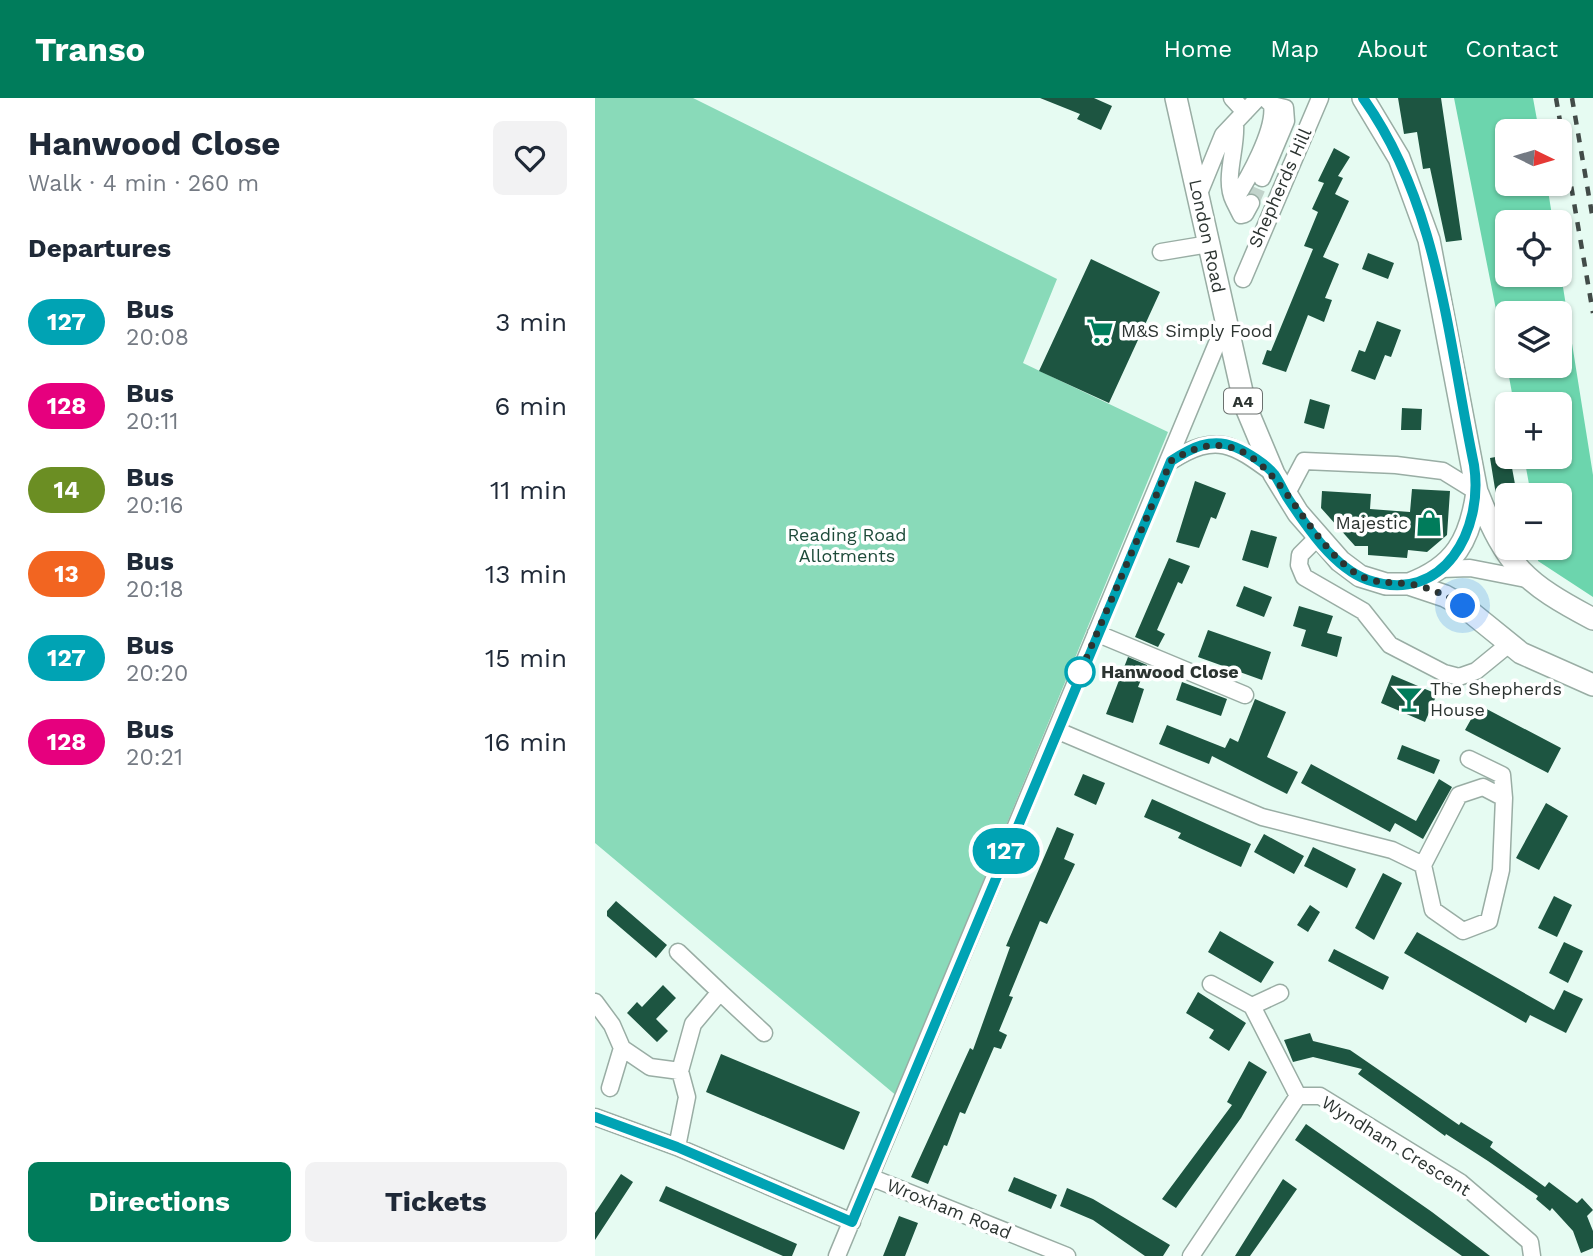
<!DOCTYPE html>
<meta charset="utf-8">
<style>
body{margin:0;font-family:"Work Sans",sans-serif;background:#f2f2f3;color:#1f2937;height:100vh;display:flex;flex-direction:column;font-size:26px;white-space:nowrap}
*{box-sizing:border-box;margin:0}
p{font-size:23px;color:#747a83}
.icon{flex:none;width:38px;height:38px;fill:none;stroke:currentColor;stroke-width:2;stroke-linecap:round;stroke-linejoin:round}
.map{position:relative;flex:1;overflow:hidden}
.sheet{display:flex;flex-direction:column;background:#fff;width:595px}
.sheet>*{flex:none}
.badge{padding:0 14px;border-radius:23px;font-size:24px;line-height:46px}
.needle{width:46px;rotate:95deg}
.fabs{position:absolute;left:900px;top:21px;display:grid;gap:14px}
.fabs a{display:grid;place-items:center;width:77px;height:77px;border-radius:10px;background:#fff;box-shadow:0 2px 5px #0004;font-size:35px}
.you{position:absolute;width:35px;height:35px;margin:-18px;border:5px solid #fff;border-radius:50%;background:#1a73e8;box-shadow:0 0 0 10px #1a73e833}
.map>.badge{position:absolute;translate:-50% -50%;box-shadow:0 0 0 4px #fff}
h2{padding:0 28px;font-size:26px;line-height:63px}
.round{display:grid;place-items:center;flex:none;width:74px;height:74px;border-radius:10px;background:#f2f2f3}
.summary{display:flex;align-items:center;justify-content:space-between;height:119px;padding:0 28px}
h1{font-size:33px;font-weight:700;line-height:52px}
.primary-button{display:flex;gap:14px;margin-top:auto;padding:14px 28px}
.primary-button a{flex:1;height:80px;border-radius:10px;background:#007c5b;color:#fff;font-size:28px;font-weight:700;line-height:80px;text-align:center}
.primary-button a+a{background:#f2f2f3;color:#1f2937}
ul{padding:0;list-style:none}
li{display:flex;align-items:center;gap:21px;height:84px;padding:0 28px}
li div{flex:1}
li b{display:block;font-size:26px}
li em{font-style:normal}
li .badge{min-width:77px;font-weight:700;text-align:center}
header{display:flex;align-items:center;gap:42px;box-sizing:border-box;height:98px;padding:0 35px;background:#007c5b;color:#fff}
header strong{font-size:33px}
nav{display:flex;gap:38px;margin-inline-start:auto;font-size:24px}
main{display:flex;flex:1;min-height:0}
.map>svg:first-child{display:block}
</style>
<header>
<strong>Transo</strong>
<nav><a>Home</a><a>Map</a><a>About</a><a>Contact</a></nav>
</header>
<main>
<section class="sheet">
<div class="summary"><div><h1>Hanwood Close</h1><p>Walk · 4 min · 260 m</p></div><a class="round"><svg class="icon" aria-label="heart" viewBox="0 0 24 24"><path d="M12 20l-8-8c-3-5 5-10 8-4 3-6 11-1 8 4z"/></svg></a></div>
<h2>Departures</h2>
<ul>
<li><span class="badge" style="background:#00a3b4;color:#fff">127</span><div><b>Bus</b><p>20:08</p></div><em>3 min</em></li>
<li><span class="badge" style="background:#e6007e;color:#fff">128</span><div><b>Bus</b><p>20:11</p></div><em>6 min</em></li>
<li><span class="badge" style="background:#6b8e23;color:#fff">14</span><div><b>Bus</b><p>20:16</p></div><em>11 min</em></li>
<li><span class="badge" style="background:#f26521;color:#fff">13</span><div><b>Bus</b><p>20:18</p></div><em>13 min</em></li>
<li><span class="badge" style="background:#00a3b4;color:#fff">127</span><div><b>Bus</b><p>20:20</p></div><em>15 min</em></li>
<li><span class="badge" style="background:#e6007e;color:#fff">128</span><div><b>Bus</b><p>20:21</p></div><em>16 min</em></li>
</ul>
<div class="primary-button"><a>Directions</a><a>Tickets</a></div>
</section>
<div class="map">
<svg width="998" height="1158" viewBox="0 0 998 1158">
<rect width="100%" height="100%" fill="#e6fbf2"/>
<path fill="#89dab9" d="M0,0H98L462,181L428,265L573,334L359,854L303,999L0,745Z"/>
<path fill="#6cd5ad" d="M859,0H938L944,33H912V86H952L958,124H912V177H964V164L998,377V499L943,463L942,450H964V397H936L929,359H964V306H919L912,268H964V215H912V267Z"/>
<path fill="#1d5541" d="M445,0H499L517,8L506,32L482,21L485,16Z
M803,0H846L867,142L851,144L835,70L828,71L822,34L809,36Z
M739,50L755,59L743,78L748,80L740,96L754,103L728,159L744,166L730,200L737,202L729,224L713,217L691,274L667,266L672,252L676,253L718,151L709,148L723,114L717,111L729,85L723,83Z
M773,155L799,165L793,181L767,171Z
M496,161L565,194L514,305L444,273Z
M782,223L806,232L796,259L790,257L780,282L756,273L764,252L770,254Z
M715,301L735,307L729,331L709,325Z
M807,310L827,311L826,332H806Z
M912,357L915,359L922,397H901L895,360Z
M600,383L631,395L621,421L616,419L604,450L581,444Z
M817,391L855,393L852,437L832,454L813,452L812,460L773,457V448H760L726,410L727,393L776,396L775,411L815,414Z
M656,432L682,439L673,470L647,462Z
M574,460L595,468L587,486L583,484L562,532L570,536L563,549L540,539Z
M649,488L677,499L669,519L641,508Z
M704,508L738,518L732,535L747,539L742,559L706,548L711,532L698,528Z
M613,532L676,554L667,582L603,559Z
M533,559L552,567L543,589L549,591L538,625L511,616Z
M797,577L842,596L830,624L786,605Z
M587,584L632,601L626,618L581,602Z
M660,601L691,614L672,659L703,674L692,696L617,658L614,666L564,646L572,627L630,650L635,640L643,644Z
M884,607L966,650L953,675L870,632Z
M807,647L845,662L839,676L802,661Z
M716,666L821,723L844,681L857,689L828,741L800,725L795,734L706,685Z
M488,676L510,685L501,707L479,697Z
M557,701L656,746L646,769L583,740L586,735L549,719Z
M951,705L973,718L944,772L921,760Z
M462,729L479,736L469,761L480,766L452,826L445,823L414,898L418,899L404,933L412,937L406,951L399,949L370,1016L365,1014L352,1048L349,1047L333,1086L316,1079L375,950L378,952L415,849L411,848Z
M669,736L709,758L699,776L659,754Z
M718,749L761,771L752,790L709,768Z
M788,775L807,785L779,842L760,830Z
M959,798L977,807L962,839L943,830Z
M21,803L72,847L61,860L12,818V813Z
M715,807L725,814L713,834L702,827Z
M625,833L679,864L666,885L613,854Z
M822,834L959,912L969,892L988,901L971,935L935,917L931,925L809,855Z
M969,844L988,853L973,885L954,875Z
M739,851L794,879L788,892L733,863Z
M68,887L81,900L61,921L73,933L62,944L32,915L42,904L47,909Z
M603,894L651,925L634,953L614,940L619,932L591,915Z
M715,935L718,943L755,952L864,1027L866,1024L898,1044L895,1049L950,1089L954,1084L982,1105L987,1100L998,1112L992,1118L998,1133V1150L986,1155L978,1133L957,1110L955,1113L941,1101L943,1098L893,1063L851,1036L850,1038L763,976L767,971L718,959L698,964L689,942Z
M126,956L265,1014L249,1052L111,994Z
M654,963L672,974L646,1020L581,1110L567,1101L637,1007L632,1004Z
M711,1026L837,1114L895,1158H867L700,1042Z
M26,1076L38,1084L0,1142V1115Z
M419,1079L462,1097L456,1111L413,1093Z
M688,1081L702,1091L655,1158H640Z
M71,1088L202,1146L197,1158H188L64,1103Z
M472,1090L498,1101L575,1147L568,1158H550L498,1122L465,1108Z
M304,1118L323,1125L310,1158H288Z"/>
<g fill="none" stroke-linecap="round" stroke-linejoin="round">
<path stroke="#c1d3cb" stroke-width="16" stroke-dasharray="16 8" stroke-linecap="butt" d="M656,105L667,80"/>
<defs>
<path id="minor" d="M637,0L650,14
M640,26C642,51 628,81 639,103C653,81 681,32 677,7L670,0
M667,80L691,23L690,10L677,7
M603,98L628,37L663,0
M639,103L646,117L650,116L656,105
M566,154L614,146
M648,181L725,0
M576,363C622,334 638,346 679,376
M691,397L709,363L801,367L848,373L882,394
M723,439L705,457L704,467L709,479L768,513L795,547L849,575L864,579L881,573L914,546
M846,471L875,470L931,481
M501,535L650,597
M461,632L667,719L797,752L828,767
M874,661L907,677L909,700
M888,689L909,700L906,772L894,823L868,833L838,812L828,767L864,697Z
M83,854L125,894L98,926L85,973
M616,886L657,908L703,998
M125,894L169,935
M0,904L17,927L27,950
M657,908L685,895
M15,990L27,950L55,969L85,973L92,999L82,1049
M0,1019L82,1049L257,1124
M275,1079L472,1158
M242,1158L630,226
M596,1158L703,998H725L865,1084L935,1144L937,1158"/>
<path id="major" d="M581,0L650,307L679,376L703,415L745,463L765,478L791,486H814L850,498L868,508L926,555L998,587
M768,0L804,60L834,142L882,394C875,442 860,469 814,486
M883,396C912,469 930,485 998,521"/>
</defs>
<use href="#minor" stroke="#99ada4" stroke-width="19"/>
<use href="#major" stroke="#99ada4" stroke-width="24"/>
<use href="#minor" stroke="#fff" stroke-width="16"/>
<use href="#major" stroke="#fff" stroke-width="21"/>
<path stroke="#424b48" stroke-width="4.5" stroke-dasharray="9 9" stroke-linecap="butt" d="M961,0L998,215
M977,0L998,122"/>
</g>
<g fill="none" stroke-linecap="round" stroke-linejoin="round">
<defs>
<path id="line" d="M0,1019L82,1049L257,1124L576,363C596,350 616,339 640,349C652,354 671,366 679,376C684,383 688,392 692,399C711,428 739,470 773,482C849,508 889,431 879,367C853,243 844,106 768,0"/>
</defs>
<use href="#line" stroke="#fff" stroke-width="16"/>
<use href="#line" stroke="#00a3b4" stroke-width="10"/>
<path stroke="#2c3431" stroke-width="7" stroke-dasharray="0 12.6" d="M485,574L481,584L576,363C671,303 695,433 762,476C778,486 795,484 814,486C832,488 853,498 868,508"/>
</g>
<defs>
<symbol id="supermarket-bare" viewBox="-9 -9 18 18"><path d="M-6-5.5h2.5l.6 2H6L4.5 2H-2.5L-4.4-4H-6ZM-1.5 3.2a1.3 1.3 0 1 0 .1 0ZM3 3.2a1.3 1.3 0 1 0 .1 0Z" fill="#007c5b" stroke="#fff" stroke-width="2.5" paint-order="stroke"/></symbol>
<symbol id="shop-bare" viewBox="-9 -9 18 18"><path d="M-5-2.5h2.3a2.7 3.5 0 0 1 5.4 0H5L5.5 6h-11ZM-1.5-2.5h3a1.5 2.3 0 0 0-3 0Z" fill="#007c5b" stroke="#fff" stroke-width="2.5" paint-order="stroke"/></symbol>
<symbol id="bar-bare" viewBox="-9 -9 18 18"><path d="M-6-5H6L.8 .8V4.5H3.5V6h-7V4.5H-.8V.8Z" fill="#007c5b" stroke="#fff" stroke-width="2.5" paint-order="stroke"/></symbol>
</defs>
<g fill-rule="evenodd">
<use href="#supermarket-bare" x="486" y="214" width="38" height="38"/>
<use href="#shop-bare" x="815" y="406" width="38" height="38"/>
<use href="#bar-bare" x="795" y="582" width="38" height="38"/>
</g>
<circle fill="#fff" stroke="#00a3b4" stroke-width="3.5" cx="485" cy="574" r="14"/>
<g text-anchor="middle" stroke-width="7" stroke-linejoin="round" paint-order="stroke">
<rect fill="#fff" stroke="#6b716f" stroke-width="2" x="629" y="290.5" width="38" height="25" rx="5"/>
<g font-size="16" font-weight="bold" fill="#2c3431">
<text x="648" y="309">A4</text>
</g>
<g font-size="18" fill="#2c3431" stroke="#fff">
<text transform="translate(685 90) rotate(-66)" y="6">Shepherds Hill</text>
<text transform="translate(612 138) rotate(78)" y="6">London Road</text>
<text transform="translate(801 1048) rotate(32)" y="6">Wyndham Crescent</text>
<text transform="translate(354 1111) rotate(22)" y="6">Wroxham Road</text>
</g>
<g font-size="18" fill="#2c3431" stroke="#fff" text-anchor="start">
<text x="526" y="239">M&amp;S Simply Food</text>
<text x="813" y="431" text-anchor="end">Majestic</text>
<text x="835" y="597">The Shepherds<tspan x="835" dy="21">House</tspan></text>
</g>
<g font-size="18" fill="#1e4b3a" stroke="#fff">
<text x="252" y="443">Reading Road<tspan x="252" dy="21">Allotments</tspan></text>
</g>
<g font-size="18" font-weight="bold" fill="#2c3431" stroke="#fff" text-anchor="start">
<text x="506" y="580">Hanwood Close</text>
</g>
</g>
</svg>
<div class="fabs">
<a><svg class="needle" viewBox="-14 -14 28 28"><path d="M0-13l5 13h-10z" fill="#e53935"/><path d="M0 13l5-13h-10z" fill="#747a83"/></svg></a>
<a><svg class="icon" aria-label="locate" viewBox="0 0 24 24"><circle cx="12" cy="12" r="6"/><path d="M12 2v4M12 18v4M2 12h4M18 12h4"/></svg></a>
<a><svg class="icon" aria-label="layers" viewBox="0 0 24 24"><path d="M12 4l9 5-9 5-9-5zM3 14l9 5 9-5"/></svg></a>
<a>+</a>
<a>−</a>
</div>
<div class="you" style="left:868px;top:508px"></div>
<b class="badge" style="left:411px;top:753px;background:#00a3b4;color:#fff">127</b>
</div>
</main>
